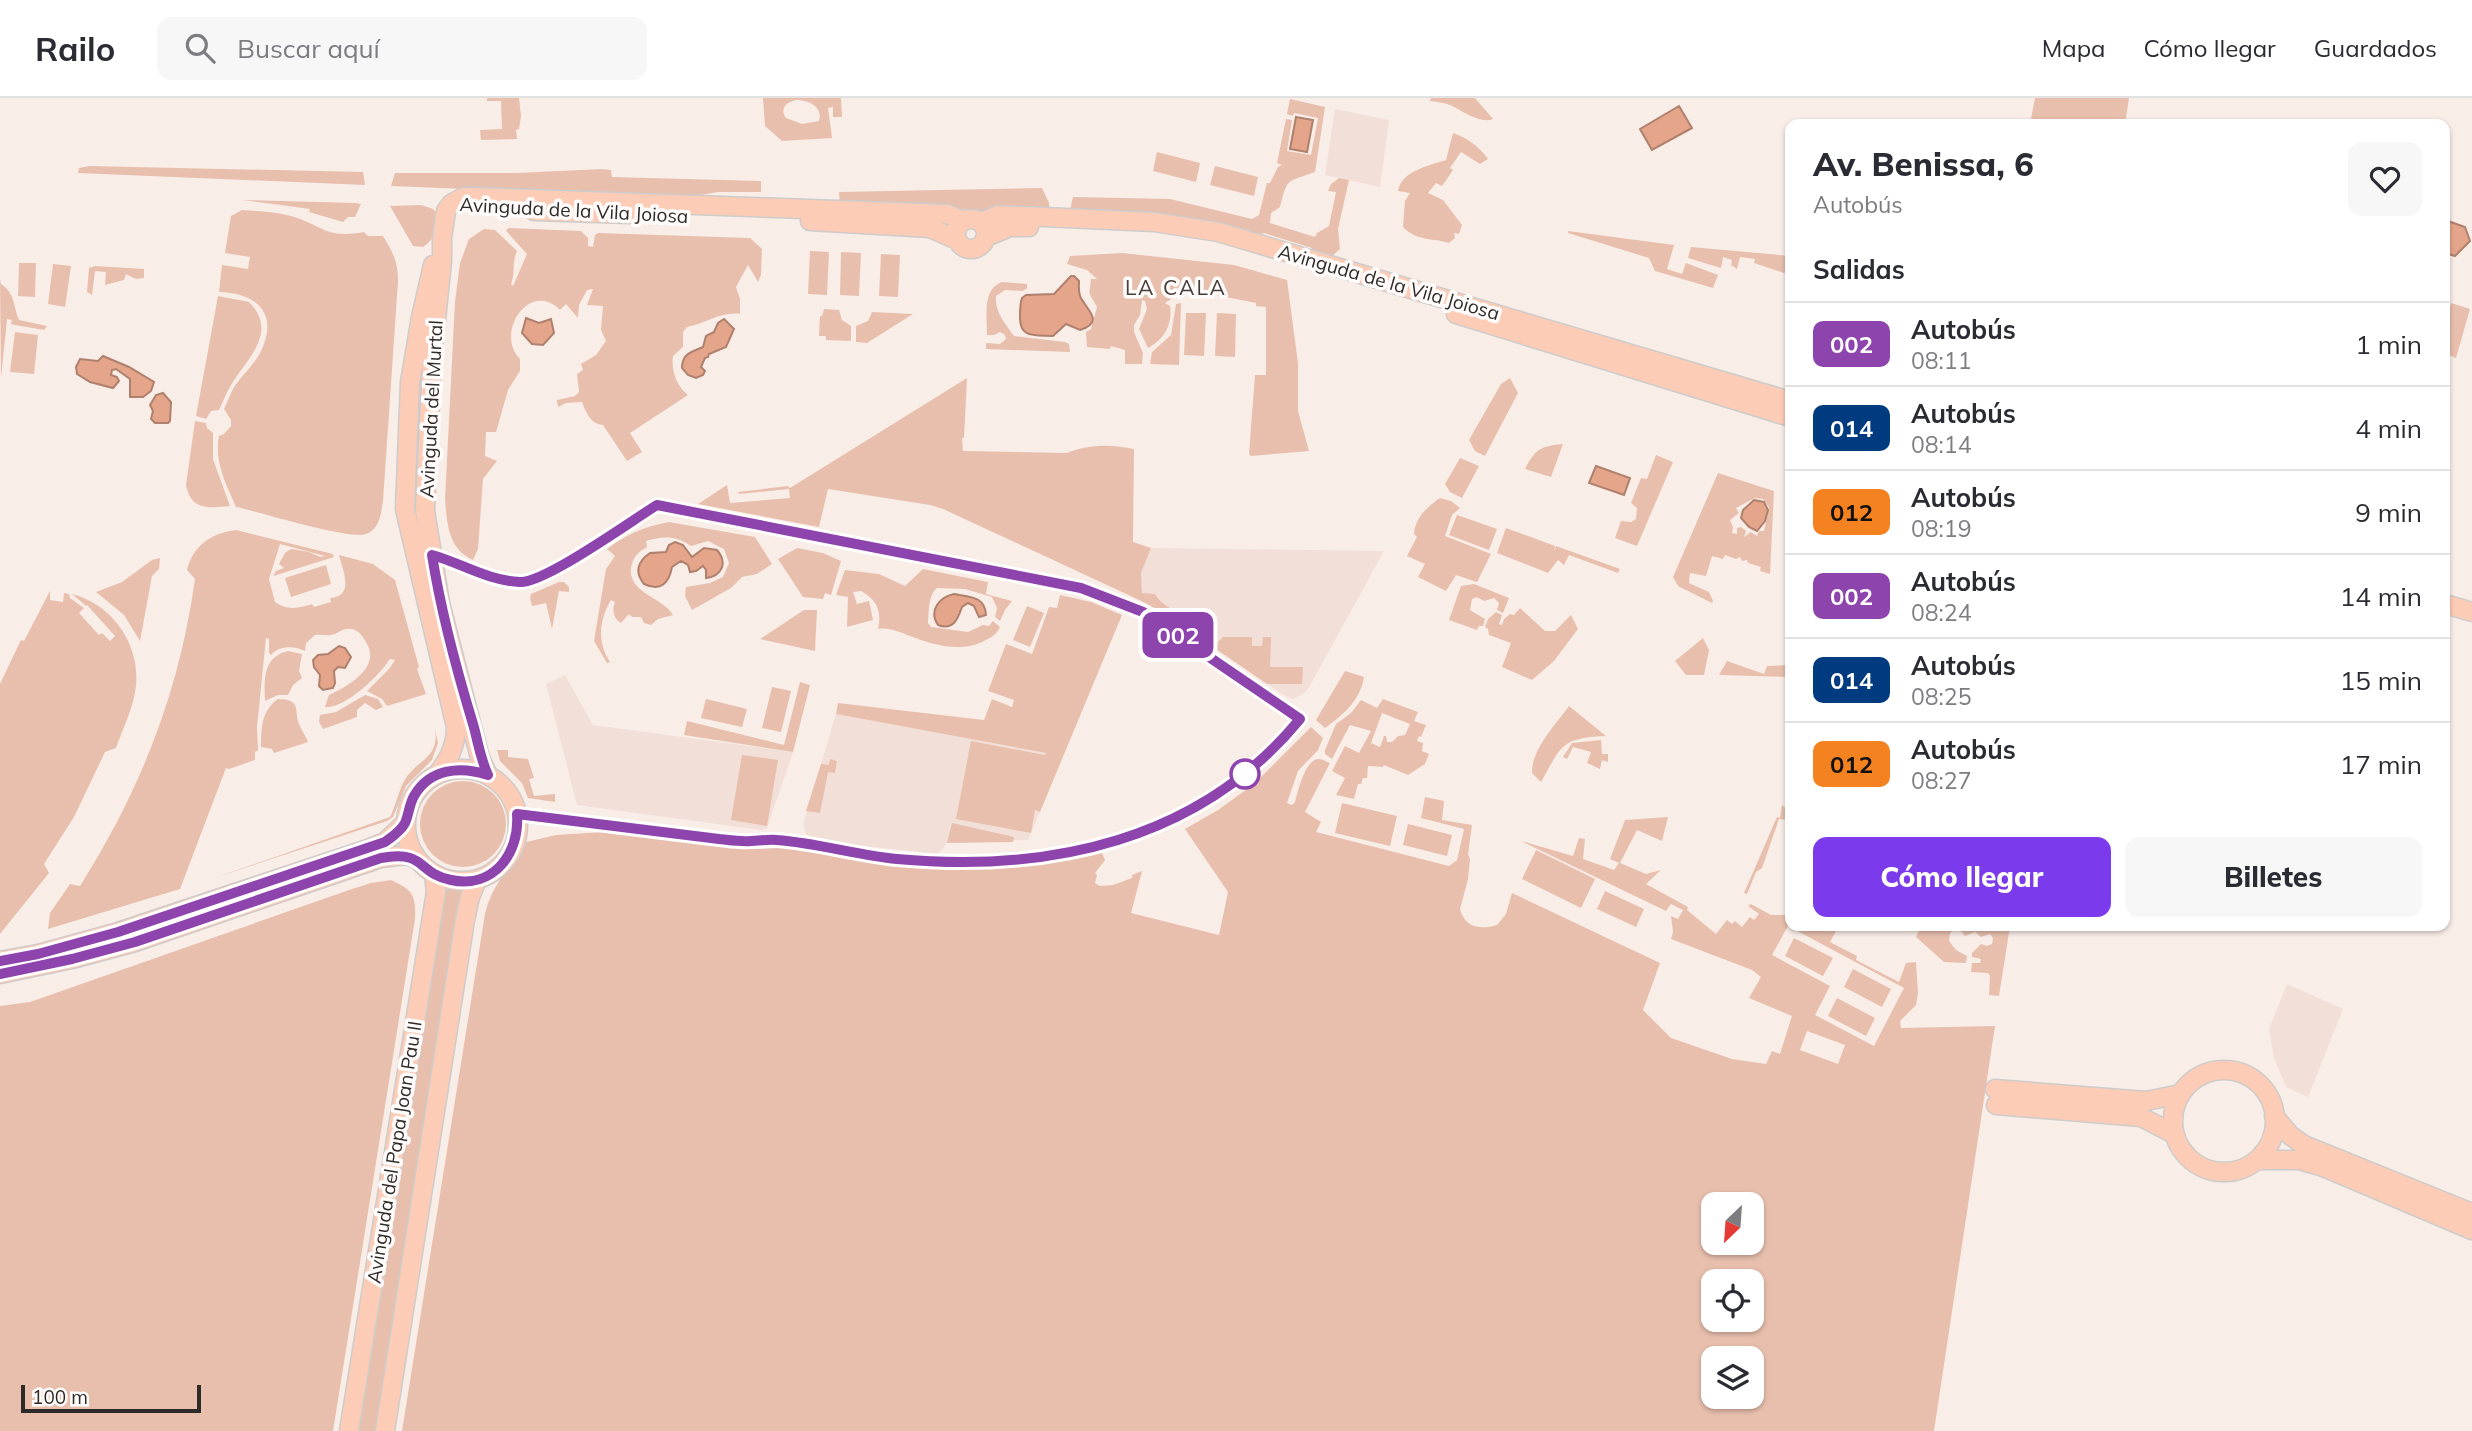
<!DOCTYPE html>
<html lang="es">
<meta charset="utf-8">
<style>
body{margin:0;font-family:Mulish,sans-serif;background:#f7f7f7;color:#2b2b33;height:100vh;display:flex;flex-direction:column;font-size:26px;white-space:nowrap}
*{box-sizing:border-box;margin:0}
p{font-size:23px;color:#7c7c81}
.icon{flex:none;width:38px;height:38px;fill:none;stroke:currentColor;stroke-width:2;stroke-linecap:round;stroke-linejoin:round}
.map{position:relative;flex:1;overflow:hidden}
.sheet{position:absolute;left:1785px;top:21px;width:665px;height:812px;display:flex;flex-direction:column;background:#fff;border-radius:14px;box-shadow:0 2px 5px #0004}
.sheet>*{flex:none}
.badge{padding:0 14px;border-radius:10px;font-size:24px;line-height:46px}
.needle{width:46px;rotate:205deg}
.tools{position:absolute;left:1701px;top:1094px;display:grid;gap:14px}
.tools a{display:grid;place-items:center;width:63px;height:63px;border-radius:14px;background:#fff;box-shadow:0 2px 5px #0004;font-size:35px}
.scale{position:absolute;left:21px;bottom:18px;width:180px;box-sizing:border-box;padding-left:7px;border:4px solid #2e2a28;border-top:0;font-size:19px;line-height:24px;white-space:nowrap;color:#2e2a28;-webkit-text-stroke:5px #fffcfb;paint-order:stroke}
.map>.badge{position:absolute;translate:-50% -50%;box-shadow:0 0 0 4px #fff}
h2{padding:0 28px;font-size:26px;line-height:63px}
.round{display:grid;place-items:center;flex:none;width:74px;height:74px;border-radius:14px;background:#f7f7f7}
.head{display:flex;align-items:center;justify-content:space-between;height:119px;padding:0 28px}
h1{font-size:33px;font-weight:800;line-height:52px}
.button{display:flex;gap:14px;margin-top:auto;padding:14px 28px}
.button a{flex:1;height:80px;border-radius:14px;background:#7c3aed;color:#fff;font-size:28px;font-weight:800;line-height:80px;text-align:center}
.button a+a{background:#f7f7f7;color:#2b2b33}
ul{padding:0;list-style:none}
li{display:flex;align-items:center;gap:21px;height:84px;padding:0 28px;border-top:2px solid #e1e1e2}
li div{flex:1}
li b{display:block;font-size:26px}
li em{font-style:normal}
li .badge{min-width:77px;font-weight:700;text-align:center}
header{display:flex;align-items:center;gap:42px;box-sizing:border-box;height:98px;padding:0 35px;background:#fff;border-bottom:2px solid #e1e1e2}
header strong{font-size:33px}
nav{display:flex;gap:38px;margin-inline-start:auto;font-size:24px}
.search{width:490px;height:63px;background:#f7f7f7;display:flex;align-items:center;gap:18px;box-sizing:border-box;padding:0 24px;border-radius:14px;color:#7c7c81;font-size:26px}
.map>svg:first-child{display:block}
</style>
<header>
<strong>Railo</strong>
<div class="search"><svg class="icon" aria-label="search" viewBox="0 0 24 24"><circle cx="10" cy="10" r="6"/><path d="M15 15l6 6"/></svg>Buscar aquí</div>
<nav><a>Mapa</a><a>Cómo llegar</a><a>Guardados</a></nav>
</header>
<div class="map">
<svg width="2472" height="1333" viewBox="0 0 2472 1333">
<rect width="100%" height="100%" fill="#f9ede8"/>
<path fill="#f2dfd7" d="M1335,11L1389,22L1380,89L1325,77Z
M1151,450L1384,453L1308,591L1303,596L1293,601L1285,598L1164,515L1131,498Z
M565,577L593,627L793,654L767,730L761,732L577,707L546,586Z
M836,616L1063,658L1028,742L947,745L938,756L815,743L806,736L803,726Z
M2287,886L2343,911L2308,999L2286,989L2274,960L2269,931Z"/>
<path fill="#e8bfad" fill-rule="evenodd" d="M487,0H519L521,18L519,31L516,32L517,41L481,42L480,32L502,31L501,3H487Z
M763,0H841L842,19H833V9L828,10L832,40L782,43L765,28ZM796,2C809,2 823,9 819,23L802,26L786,20C779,10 787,4 796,2Z
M1431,0H1475L1493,21C1481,26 1464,14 1452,8C1446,5 1437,4 1430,3Z
M2035,0H2129L2125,26H2030Z
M1290,1L1325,9L1315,74C1287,85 1288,77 1280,109L1271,115L1270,125L1315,139L1317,135L1329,128L1336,94L1328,93L1331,86L1339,80L1349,82L1338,131L1340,151L1329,161L1313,153L1312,150L1264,135L1257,138L1250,136L1249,132L1195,123L1069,116L1073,99L1170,101L1252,121L1259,117L1267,85H1270L1278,69L1282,67L1277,65L1286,21L1292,22L1287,53L1311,57L1318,20L1294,15L1293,18L1287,16Z
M1453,35C1467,40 1479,48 1488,61L1480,66L1461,54L1450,70L1453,72L1442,88L1436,85L1428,95L1443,102L1462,127L1459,136L1454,135L1455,140L1449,145C1433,140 1416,143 1403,129L1405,103L1410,95L1398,93C1401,73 1430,67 1446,62Z
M1157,54L1200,65L1196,84L1153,73Z
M89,68L363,74L365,87L78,75L79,70Z
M1215,68L1258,79L1254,98L1210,87Z
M602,71L611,72L612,79L761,83V94H718L684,100L391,88L395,75H517Z
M1042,90L1049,105L1050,115L840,106L839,94Z
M243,102L355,105L361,106L355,119H348L343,124L309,114L310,111Z
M421,107L433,111L438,117C437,132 435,141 423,149L413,148L390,108Z
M242,112C259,113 276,114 291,118C325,128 325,141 364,134L368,138H383C393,154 398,164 398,183L383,403C381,415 380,431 366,436C349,442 260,414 236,409C226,386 214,364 219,338L224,336L231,328V322L224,311C227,304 230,297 233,291C241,278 253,268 260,255C280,216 257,195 219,194L222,167L248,171L250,159L225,155L231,118Z
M509,130L581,133L588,140V148L593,149L595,137L598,135L750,140L762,151L761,177L758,184L748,167L736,189L740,201V216C721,213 705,226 687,229L683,234V249L673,258C671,272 676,288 688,297L630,335L642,354L627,363L603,327C591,326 586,315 582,304L566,305L558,309L557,302L575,298L579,294L577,276L583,272L581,266L596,257L606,243L601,232L603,208L587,207L593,191L587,192L579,207L578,220L566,206L560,212C530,181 494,235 520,261V273L508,292L496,334H486L485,358L497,363L483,381L478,451L473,462C448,451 447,425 445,401L455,204L460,165L469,141L484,131L495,132L517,153C511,167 516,174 511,186L513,188L527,156L507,134L506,132Z
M1568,133L1674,147L1667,171L1682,176L1686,165L1718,177L1713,190L1655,173L1649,160L1568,135Z
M1691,149L1790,158V177L1754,165L1755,161L1740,159L1737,171L1731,167L1732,162L1723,159L1721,170L1688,160Z
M810,153L829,154L827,197L808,196Z
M841,154L861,155L859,198L840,197Z
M1122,155L1234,167L1287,182L1298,265V313L1309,353L1251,358L1249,356L1255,277H1266V209L1256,208V205L1196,193L1182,194L1165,205L1170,208C1173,226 1164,242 1148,250L1139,231L1147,211L1145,203L1142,202L1140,217L1134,227V234L1143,255L1142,266H1125V252L1111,248L1110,251L1087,249L1086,234L1091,231L1097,209C1088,192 1089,201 1091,181H1097L1087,172L1067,166L1070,158Z
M881,156L900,157L898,199L879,198Z
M19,165H36L35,199L18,198Z
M53,166L71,168L65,209L48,206Z
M95,168L144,171V180L136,181L126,176L124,182L105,187L106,174L95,173L92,197L87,194L89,170Z
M0,181L1,186C15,195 13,207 19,222L47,228L44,232L15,227L11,226L12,222L7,221L1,280Z
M1002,184L1027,186V190L1023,193L1005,192L996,198C994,213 1006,227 1014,238L1065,244L1069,246L1070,254L986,251V245L1000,246L1006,241L1005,237L1000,234L994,237H987C987,219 982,191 1002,184Z
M218,198L249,204C279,234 247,261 231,287C226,295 223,304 219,312L211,313L206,321L196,318Z
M1181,205L1179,267L1150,266L1152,254L1171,237L1176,206Z
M2451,205L2470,211L2456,260L2445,256V228Z
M824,211L839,212L842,222L851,228V243L826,242V238H819L820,218H822Z
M872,214L913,216L867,245L856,244V228L868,223Z
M1186,215H1206L1204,258L1184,257Z
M1217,215L1236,216L1235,259L1215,258Z
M15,234L38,237L34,276L10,274Z
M967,280L964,340H962L963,353L1067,355C1088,346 1112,346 1134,351L1133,444L1151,450L1141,475L1142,495L1155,496C1167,516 1182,506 1191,534L1150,507L943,411L930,407L828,391L819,429L698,406L727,387L730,405L790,400L789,391L739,396L738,394L788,388L790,390Z
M1510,280L1518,295L1485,358L1475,353L1469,342L1501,286Z
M195,323L206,325L207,330L213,335V361L230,408C209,410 191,413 186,387Z
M1563,346L1551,379L1525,371C1535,351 1541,348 1563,346Z
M1656,357L1673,364L1637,448L1615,440L1621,423L1631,424L1636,421L1637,410L1631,405L1641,380L1647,381Z
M1460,360L1479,368L1462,400L1450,394L1445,386Z
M1718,375L1774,393L1770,476L1760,473L1761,469L1748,465L1747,462L1742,463L1740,459L1736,461L1725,457L1723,461L1712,458L1706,478L1690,475L1689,485L1709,494L1713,503L1712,505L1678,488L1673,479ZM1755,400L1763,401L1769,409L1764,433H1759L1757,438L1751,434L1744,439L1746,433L1741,429L1737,430V436L1732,435L1733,429L1730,422L1739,415L1736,410Z
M1440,400L1451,403L1460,410L1452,417L1445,438L1491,456L1477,484L1456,477L1446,493L1418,479L1425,466L1407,458L1417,439L1414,436C1415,420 1427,409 1440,400Z
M1457,417L1497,431L1489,452L1449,437Z
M669,424L755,439L772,466L757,476L742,479L731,490L692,512L685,498L686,489L710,485L723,479L729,465L724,451L708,443L691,448C676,437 663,438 646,443L647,449C638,454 633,459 631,470C628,495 663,499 673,517L658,521L651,527L644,525L641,519H632L629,516L621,525C613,520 612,512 615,504L611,502C599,522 597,544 610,564L607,565L594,543L606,471L615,458L607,451C625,437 646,428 669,424Z
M1506,430L1555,448L1554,453L1556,448L1620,471L1618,475L1569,457L1564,467L1558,462L1548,475L1497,455Z
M236,432L333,456L334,459L273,478L276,473L284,470L279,466L285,455L291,451L309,454L320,459L325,458L280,446L269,481L275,504C288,513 299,510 312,506L314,509L331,504L330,500C355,498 343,473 339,457L373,466L395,482L419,569L417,571L426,596L387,608L382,601L367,593L389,571L395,562L390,561C380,577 345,611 325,609L329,597C346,589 381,570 367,546C363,539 360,533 352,531C343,529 338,536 331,537C326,538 320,536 315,537L306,545L305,553C294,548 280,547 271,557L269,555V541L266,540L257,629L258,652L255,654V662L229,671L226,670L180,791L48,831L50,815L70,786L80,788C141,691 179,595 195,481L187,472C193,447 212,435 236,432Z
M797,450L823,455L841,463L831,497L825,495L823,501L803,499L778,461Z
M160,460L159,471L152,478L140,543L124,517L96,494L122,484L152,462Z
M326,467L331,486L291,499L285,480Z
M923,471L988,484L986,496L1012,503L1005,512L1000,523L995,519L997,510L992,499L965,491L937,490C928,497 929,514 928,525L931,529L968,534L983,527L989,528L993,523L1000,529C996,537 992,539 984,543C961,555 933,547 910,538C899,534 889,529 878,531C882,513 877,502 861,493L853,494L857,506L869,503L873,522L847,529L848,499L836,497L845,472L879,476L905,488Z
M559,484H564L569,489V494L559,493L552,531L546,505L532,508L530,500L531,496Z
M1474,486L1509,500L1503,515L1497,512L1499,505L1494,500L1484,503L1477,499L1472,501L1470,512L1485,521L1483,528H1479L1477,532L1449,522L1461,488Z
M50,493V502L63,504L64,495L69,496L70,500L84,510L79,515L99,537L102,535L110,543L115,538L87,507L86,508L72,496C112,506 140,546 136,587C134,609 123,630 116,650L105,654L74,719L44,766L49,775L0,836V586L19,546L21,542L24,543Z
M1060,497L1091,504L1122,517L1040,714L1035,712L1031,735L956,721L971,643L1045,657L1046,655L836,616L838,605L984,622L992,601L1012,609L1014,602L988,593L1006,546L1032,556L1049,509L1057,510Z
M1027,508L1044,515L1030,549L1013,542Z
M1520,510L1545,533H1555L1571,517L1578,531L1554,563L1532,582L1502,569L1511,545L1489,537L1488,531L1485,529L1488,521L1496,514L1502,517L1499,526L1502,527L1504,521L1510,516L1514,517Z
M804,512H817L815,553L760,541Z
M1223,539H1252V548H1262L1263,539H1271L1270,569H1303L1302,586H1267L1216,551L1218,544Z
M1703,540L1709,552L1704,577H1686L1675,563Z
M1789,552L1790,617L1786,579L1719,577L1727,563L1764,576L1767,568L1788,567Z
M288,553L302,556L299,573L302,580L293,587L288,597H278L265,603C264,581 263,559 288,553Z
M1345,573L1364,579C1360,603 1344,616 1325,630L1316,622Z
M800,584L810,587L793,654L684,637L687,623L784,647Z
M772,589L791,593L781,634L762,630Z
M365,597L378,601L383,609L376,612L365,605L357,612V619L323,631L319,624L320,617L336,614Z
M278,601C303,601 293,614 300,628C302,633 306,638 308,644L274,655L272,651L261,649C261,631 261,613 278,601Z
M706,601L747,611L742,629L701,620Z
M1383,601L1418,614L1414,623L1426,627L1421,639L1419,638L1417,643L1423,645L1422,653L1429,656L1425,666L1408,677L1384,667L1383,669L1368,668L1367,680H1363L1361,686H1358L1354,701L1336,697L1345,680L1332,673L1345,648L1359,655L1371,633L1350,627L1332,661L1325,656V652L1336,626L1351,615L1361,602L1377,610ZM1382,615L1410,626L1405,637L1398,638L1392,644H1387L1386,638H1384L1380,649L1371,645Z
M1569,608L1606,638C1561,640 1562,647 1541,684L1532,675C1531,652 1556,626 1569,608Z
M1311,629L1323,640L1318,652L1298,673L1287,705L1292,707L1295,704C1298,693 1305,661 1319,661C1323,661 1327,664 1330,665L1305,714L1321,724L1316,734L1449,768L1457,762L1464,731L1421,720L1425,699L1444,703L1442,722L1472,727L1468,756L1470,761L1468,781L1460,811C1465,830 1480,832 1497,827L1506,816L1512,795L1660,865L1643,912L1671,940L1732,961L1766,966L1772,953L1780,956L1792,918L1749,900L1761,879L1752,872L1671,841L1673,834L1671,818L1678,821L1683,812L1671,806L1666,813L1521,743L1573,758L1579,740L1585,741L1583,761L1614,772L1619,765L1610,761L1625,722L1668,719L1662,743L1637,732L1620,765L1646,776L1661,772L1646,786L1688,809L1687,812L1716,836L1727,822L1732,826L1735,823L1742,829L1750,819L1754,822L1759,816L1748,808L1751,806L1771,817H1790V828H1839L1830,844L1857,858L1856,862L1899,884L1906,865L1916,864L1918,895L1916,907L1900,923L1901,930L1995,928L1934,1333H402L485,816C491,788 511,770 522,745L556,737L604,734L732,749L761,751L790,749L913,766L966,769L1029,766L1102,755L1105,762L1095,775L1097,777L1095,785L1100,788L1113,787L1132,780V777L1142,773L1131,815L1219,837L1228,794L1185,731L1218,712L1254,686ZM1788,828L1904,890L1874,948L1815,917L1830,888L1772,857ZM1807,933L1845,947L1838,966L1800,952ZM1713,1106H1752V1144H1713ZM1713,1183H1752V1222H1713ZM1713,1260H1752V1298H1713Z
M435,631L438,645L432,662L406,688L393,719L387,723L214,780L390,719C397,706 399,688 408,677C423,659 439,658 435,631Z
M1601,642L1602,656H1608V664L1602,662L1600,671L1587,665L1591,654L1573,649L1567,661L1563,659L1572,645Z
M497,652H508V659L528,661L534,680L529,681L534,698L555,696V704L528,700L522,685L500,663Z
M742,657L778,662L767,728L731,722Z
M830,661L837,663L835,675L828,674L820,715L806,713L821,666L829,667Z
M420 726a43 43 0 1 1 86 0a43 43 0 1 1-86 0Z
M1342,705L1397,718L1390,748L1335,735Z
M1782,707L1790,714V722L1779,721L1762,770L1756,774L1747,796L1744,795L1777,719L1780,720Z
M952,725L1014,739L1013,744L947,745Z
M1408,726L1452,737L1447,758L1403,747Z
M1536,752L1595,781L1581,810L1522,781Z
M391,782C413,792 416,797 415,821L333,1333H0V908L30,904L349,792L371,785Z
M445,786L466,790L378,1333H357Z
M1605,793L1644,811L1636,829L1597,811Z
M1921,828H2010L1999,898L1989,897L1990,878L1988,875L1971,874L1972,865H1980L1981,861L1972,859V855L1981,846L1987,848L1992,846L1993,840L1990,836L1981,839L1975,834L1965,838L1960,832H1954L1950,835L1949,843L1956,852L1967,858L1966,865L1944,864L1916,839Z
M1794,840L1833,860L1823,878L1785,858Z
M1853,871L1891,891L1882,909L1844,889Z
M1837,900L1875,920L1866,938L1828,918Z"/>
<path fill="#e5a58a" stroke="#ae806d" stroke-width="2" d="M1679,8L1692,30L1652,52L1640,31Z
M1296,19L1313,22L1307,54L1290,51Z
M2448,123L2465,129L2470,143L2455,158L2445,155V125Z
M1071,178H1074L1079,183C1079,188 1078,195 1081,200C1087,212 1105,224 1080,232L1066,226L1053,238C1034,237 1019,241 1020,217C1020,211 1020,206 1022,200L1026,197L1054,196Z
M526,220L539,225L551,221L554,235L543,247L532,246L522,235Z
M724,221L734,231L726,249L709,256L708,259L705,260L701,269L705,273L703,277L696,280L688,277L682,270C682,255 692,254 703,249L706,238L714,234L718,225Z
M103,258L129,269L154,284L151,293L143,299H130V281L116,271L112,272L111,277L117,279L119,283L113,290L90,284L77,276L76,269L80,261L98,263Z
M163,295L171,304L170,323L168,325H155L151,321L153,313L150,307L156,297Z
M1596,368L1630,380L1624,397L1589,385Z
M1754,402L1764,404L1768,412L1765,423L1757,433L1749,429L1741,420L1743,412Z
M675,444L683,447L692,459L704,450L717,452C728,465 722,478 706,480V472L703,468L696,473L690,474L688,467L681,463L672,469C669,485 661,494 644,486C634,474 638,463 650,455L666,454L669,447Z
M954,496C970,499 985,498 986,517L979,519L974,508L968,505L962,509C958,520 954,533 938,527C928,512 940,499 954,496Z
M339,548L345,550L351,559L345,570L338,569L334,573L335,585L333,590L323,592L319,588L320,577L314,569L313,562L318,557L328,556Z"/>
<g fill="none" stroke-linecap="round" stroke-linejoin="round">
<defs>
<path id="major" d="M451,106L446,113L442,140V163L432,261L425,413L440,505L480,660L488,677
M451,106L464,99H472L947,116L963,123
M534,113L632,116
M956 136a15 15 0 1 1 30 0a15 15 0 1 1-30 0Z
M810,123L930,130L957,142
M981,124L998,117L1154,124L1218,134L1790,303
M986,139L1010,129H1029
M433,167L421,219L410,284L405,411L456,629C456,648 449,661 437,677
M1456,216L1790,319
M2445,506L2472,514
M406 727a56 56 0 1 1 112 0a56 56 0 1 1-112 0Z
M0,863L38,856L118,834L365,752L385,744L406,724
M0,876L72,861L135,844L381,760L406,757L417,761
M2173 1023a51 51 0 1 1 102 0a51 51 0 1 1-102 0Z
M1995,991L2146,1003L2181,996
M1996,1007L2141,1019L2174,1036
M2274,1018L2291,1038L2304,1047L2472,1115
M2257,1062H2299L2321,1068L2472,1132
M349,1333L436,794L434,776
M385,1333L465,822L470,799L477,782"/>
</defs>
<use href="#major" stroke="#cdcccb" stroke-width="21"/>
<use href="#major" stroke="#fdccb6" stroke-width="18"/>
</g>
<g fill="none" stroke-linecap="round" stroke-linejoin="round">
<defs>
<path id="line" d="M0,863L38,856L118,834L385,744C392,739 401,733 405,725C409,716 409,707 414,698C430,670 461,668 488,677C480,660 478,643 473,626C456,570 441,514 432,457C461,465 489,483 520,484C545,485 631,423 657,407L1081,490L1143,514L1300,621C1200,743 1049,775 897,761C857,757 817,745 777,742C768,741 760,743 751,743C740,744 729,742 719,741L517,716C520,755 494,791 451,782C416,775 427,752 381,760L135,844L72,861L0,876"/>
</defs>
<use href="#line" stroke="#fff" stroke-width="16"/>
<use href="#line" stroke="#8e44ad" stroke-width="10"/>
</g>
<circle fill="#fff" stroke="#8e44ad" stroke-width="3.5" cx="1245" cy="676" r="14"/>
<g text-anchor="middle" stroke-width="7" stroke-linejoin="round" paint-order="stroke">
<g font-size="19" fill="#2e2a28" stroke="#fffcfb">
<text transform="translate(574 112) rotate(3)" y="7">Avinguda de la Vila Joiosa</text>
<text transform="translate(1389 184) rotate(16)" y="7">Avinguda de la Vila Joiosa</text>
<text transform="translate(431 311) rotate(-87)" y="7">Avinguda del Murtal</text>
<text transform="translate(394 1054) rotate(-81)" y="7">Avinguda del Papa Joan Pau II</text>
</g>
<g font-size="21" letter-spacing="2" fill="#463d39" stroke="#fffcfb">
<text x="1176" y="197">LA CALA</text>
</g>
</g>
</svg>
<div class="tools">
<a><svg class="needle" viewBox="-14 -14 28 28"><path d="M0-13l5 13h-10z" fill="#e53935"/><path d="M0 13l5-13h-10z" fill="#7c7c81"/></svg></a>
<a><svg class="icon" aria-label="locate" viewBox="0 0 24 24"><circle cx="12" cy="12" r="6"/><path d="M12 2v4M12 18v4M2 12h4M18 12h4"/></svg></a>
<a><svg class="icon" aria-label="layers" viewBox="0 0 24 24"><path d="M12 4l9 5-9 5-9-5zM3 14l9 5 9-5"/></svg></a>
</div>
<div class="scale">100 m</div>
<b class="badge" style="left:1178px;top:537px;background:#8e44ad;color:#fff">002</b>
<section class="sheet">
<div class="head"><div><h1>Av. Benissa, 6</h1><p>Autobús</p></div><a class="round"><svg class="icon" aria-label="heart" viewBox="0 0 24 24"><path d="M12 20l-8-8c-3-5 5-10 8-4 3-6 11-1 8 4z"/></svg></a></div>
<h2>Salidas</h2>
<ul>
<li><span class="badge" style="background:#8e44ad;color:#fff">002</span><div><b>Autobús</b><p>08:11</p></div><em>1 min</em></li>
<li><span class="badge" style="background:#003b80;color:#fff">014</span><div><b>Autobús</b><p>08:14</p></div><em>4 min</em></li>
<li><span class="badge" style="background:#f58220;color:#111">012</span><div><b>Autobús</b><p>08:19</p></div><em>9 min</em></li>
<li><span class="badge" style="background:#8e44ad;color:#fff">002</span><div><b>Autobús</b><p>08:24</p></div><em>14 min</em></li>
<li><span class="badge" style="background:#003b80;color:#fff">014</span><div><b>Autobús</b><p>08:25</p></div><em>15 min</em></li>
<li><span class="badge" style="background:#f58220;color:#111">012</span><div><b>Autobús</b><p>08:27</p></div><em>17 min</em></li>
</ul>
<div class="button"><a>Cómo llegar</a><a>Billetes</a></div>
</section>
</div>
